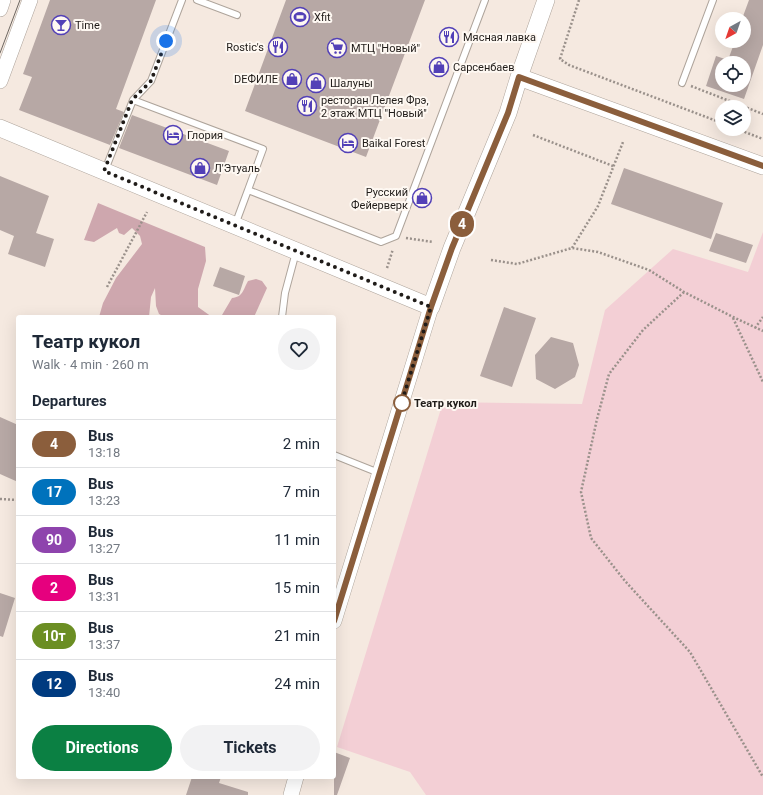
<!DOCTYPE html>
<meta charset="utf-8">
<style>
body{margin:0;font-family:Roboto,sans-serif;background:#f2f2f3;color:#1f2937;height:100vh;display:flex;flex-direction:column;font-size:15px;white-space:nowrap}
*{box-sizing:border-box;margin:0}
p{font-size:13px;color:#747a83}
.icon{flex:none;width:22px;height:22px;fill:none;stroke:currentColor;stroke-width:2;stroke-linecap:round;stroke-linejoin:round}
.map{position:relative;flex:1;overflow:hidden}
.panel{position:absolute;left:16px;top:315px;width:320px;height:464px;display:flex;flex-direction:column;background:#fff;border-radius:4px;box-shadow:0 4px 16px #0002}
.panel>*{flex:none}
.badge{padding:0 8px;border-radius:13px;font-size:14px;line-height:26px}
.needle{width:26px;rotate:220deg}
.buttons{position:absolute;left:715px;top:12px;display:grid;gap:8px}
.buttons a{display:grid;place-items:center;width:36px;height:36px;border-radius:50%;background:#fff;box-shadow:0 4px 16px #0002;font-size:20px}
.you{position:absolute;width:20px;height:20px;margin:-10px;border:3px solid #fff;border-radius:50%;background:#1a73e8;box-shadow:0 0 0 6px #1a73e833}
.map>.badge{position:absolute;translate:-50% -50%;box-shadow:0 0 0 2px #fff}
h2{padding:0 16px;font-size:15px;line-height:36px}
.round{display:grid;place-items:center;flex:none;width:42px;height:42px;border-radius:21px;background:#f2f2f3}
.headline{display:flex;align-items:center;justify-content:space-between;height:68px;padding:0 16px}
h1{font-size:19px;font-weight:700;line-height:30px}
.action{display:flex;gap:8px;margin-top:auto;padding:8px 16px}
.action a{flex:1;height:46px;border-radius:24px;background:#0b8043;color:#fff;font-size:16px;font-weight:700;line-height:46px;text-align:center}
.action a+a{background:#f2f2f3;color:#1f2937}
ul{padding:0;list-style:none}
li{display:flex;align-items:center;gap:12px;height:48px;padding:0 16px;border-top:1px solid #e0e1e3}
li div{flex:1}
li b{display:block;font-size:15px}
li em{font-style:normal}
li .badge{min-width:44px;font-weight:700;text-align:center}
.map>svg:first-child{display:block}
</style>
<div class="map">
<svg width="763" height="795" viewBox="0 0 763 795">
<rect width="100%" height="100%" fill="#f5e9e0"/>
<path fill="#f3cfd5" d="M763,232V795H426L410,772L337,747L443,402L582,404L605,310L673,249L748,272Z"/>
<path fill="#cea7ae" d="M98,203L205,247L206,261L198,289V307L212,317H165L159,314L156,306L155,288L151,297L149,317H99L103,303L116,278L142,244L140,236L132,228L124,235L119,233L117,228L94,242L84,240Z
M256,279L262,281L267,288L254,317H216L222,315L232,298C243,297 243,290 248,281Z"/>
<path fill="#b7a8a5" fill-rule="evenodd" d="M50,0H156L116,109L124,112L110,145L19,110L32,77L23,74Z
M286,0H425L366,157L245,111Z
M749,0H763V45L744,99L706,86L716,56L728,60L735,41H744V19H742ZM722,63H744V85H722Z
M132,115L229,151L217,185L119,148Z
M624,168L723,203L711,239L611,204Z
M0,176L49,196L36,233L54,239L45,267L8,254L14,236L0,230Z
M716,233L753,245L746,263L709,251Z
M220,267L245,276L239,295L213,286Z
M504,307L536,318L512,387L480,376Z
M551,337L573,343L579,365L575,377L555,389L536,379L535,355Z
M0,417L18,425V482L0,474Z
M0,593L15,598L3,637L0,636Z
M334,752L350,758L337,795H334Z
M192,777H221L219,783L248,792V795H186Z"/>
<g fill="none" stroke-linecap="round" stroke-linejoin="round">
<defs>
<path id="service" d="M197,0L237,15
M682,83L713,0
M133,100L263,149L248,190
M105,170L133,100L151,81L182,0
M235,225L248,190L381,242L396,236L485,0
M282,317L285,293L296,252
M334,455L379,473"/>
<path id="tertiary" d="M0,9L3,0
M0,81L30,0
M334,621L431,307
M291,795L296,777"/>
<path id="secondary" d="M519,77L763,166
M0,128L431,307L452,248L508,113L519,77L546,0"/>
</defs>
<use href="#service" stroke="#aea49b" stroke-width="8"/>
<use href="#tertiary" stroke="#aea49b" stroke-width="16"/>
<use href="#secondary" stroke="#aea49b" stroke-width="18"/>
<path stroke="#9a918b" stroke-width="2.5" stroke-dasharray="2 2" stroke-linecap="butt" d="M579,0L560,59L569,65L722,123
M691,86L763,114
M737,129L763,139
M533,135L613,166
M406,238L433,242
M572,248L598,206L623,142
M491,260L517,264L572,248L598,252L649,270L684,292L733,317L763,331
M387,268L393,249
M107,287L147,212
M684,292L643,330L609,374L597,419L581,492L591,538L625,581L690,652L763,777
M733,318L763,382
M755,328L763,317
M0,499L18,500"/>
<use href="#service" stroke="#fff" stroke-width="6"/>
<use href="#tertiary" stroke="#fff" stroke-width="15"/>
<use href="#secondary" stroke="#fff" stroke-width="17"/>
<path stroke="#6c6660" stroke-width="1" d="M0,53L20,0"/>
</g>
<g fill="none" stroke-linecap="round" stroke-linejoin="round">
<defs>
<path id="line" d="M334,621L431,307L452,248L508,113L519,77L763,166"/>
</defs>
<use href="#line" stroke="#fff" stroke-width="9"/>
<use href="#line" stroke="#8b5e3c" stroke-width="6"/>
<path stroke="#201c19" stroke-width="4" stroke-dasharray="0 7.2" d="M166,41L151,81L132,100L104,171L431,307L400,408L402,403"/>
</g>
<defs>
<symbol id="stadium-ring" viewBox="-11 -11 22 22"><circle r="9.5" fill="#fef8f2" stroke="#5240b7" stroke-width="1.5"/><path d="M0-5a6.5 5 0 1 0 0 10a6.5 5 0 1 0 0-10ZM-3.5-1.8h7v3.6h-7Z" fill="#5240b7"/></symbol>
<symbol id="bar-ring" viewBox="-11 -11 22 22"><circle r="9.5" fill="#fef8f2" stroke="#5240b7" stroke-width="1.5"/><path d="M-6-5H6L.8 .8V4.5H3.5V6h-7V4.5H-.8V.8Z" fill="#5240b7"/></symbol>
<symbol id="restaurant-ring" viewBox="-11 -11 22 22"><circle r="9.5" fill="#fef8f2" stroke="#5240b7" stroke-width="1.5"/><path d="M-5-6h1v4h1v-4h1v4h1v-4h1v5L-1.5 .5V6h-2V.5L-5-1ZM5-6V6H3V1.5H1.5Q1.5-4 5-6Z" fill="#5240b7"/></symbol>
<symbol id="supermarket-ring" viewBox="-11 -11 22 22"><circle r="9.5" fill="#fef8f2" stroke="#5240b7" stroke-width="1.5"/><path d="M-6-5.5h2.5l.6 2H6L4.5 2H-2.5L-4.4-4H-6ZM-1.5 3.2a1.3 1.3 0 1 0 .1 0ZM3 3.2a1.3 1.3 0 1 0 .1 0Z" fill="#5240b7"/></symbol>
<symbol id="shop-ring" viewBox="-11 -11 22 22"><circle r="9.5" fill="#fef8f2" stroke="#5240b7" stroke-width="1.5"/><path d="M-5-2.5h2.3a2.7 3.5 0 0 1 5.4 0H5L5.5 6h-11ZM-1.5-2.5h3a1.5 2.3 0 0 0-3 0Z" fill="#5240b7"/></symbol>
<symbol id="hotel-ring" viewBox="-11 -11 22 22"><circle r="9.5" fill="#fef8f2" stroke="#5240b7" stroke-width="1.5"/><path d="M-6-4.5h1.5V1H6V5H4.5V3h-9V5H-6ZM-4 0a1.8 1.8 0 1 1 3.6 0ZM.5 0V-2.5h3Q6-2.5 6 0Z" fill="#5240b7"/></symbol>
</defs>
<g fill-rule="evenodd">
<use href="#stadium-ring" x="289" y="6" width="22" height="22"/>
<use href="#bar-ring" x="50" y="14" width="22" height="22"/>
<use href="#restaurant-ring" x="438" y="26" width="22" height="22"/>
<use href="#restaurant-ring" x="267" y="36" width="22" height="22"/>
<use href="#supermarket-ring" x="326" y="37" width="22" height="22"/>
<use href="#shop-ring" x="428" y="56" width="22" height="22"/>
<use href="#shop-ring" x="281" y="68" width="22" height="22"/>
<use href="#shop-ring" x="305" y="72" width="22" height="22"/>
<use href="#restaurant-ring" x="296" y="95" width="22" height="22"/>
<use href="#hotel-ring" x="162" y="124" width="22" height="22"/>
<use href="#hotel-ring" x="337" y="132" width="22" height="22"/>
<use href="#shop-ring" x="189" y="157" width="22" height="22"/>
<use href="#shop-ring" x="411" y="187" width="22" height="22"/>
</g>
<circle fill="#fff" stroke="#8b5e3c" stroke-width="2" cx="402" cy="403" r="8"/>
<g text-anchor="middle" stroke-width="4" stroke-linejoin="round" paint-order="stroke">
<g font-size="11" fill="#201c19" stroke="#fef8f2" text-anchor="start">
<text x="314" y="21">Xfit</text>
<text x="75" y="29">Time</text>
<text x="463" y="41">Мясная лавка</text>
<text x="264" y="51" text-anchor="end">Rostic's</text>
<text x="351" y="52">МТЦ "Новый"</text>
<text x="453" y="71">Сарсенбаев</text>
<text x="278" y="83" text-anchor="end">DЕФИЛЕ</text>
<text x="330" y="87">Шалуны</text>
<text x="321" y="104">ресторан Лелея Фрэ,<tspan x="321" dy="13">2 этаж МТЦ "Новый"</tspan></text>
<text x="187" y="139">Глория</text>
<text x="362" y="147">Baikal Forest</text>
<text x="214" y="172">Л'Этуаль</text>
<text x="408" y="196" text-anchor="end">Русский<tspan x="408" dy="13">Фейерверк</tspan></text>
</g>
<g font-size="11" font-weight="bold" fill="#201c19" stroke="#fef8f2" text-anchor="start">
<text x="414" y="407">Театр кукол</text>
</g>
</g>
</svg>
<div class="buttons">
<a><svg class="needle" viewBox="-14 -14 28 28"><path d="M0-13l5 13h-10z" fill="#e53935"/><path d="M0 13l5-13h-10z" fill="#747a83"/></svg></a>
<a><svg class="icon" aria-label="locate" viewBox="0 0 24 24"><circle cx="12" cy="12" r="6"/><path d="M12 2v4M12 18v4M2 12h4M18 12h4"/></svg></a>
<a><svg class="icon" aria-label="layers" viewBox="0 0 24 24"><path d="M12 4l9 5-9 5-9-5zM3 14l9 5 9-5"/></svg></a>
</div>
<div class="you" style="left:166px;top:41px"></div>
<b class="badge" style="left:462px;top:224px;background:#8b5e3c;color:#fff">4</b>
<section class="panel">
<div class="headline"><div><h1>Театр кукол</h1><p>Walk · 4 min · 260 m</p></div><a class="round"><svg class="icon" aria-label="heart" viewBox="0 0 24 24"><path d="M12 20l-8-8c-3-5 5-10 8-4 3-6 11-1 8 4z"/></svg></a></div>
<h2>Departures</h2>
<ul>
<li><span class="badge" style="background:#8b5e3c;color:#fff">4</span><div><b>Bus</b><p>13:18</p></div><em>2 min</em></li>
<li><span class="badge" style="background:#0072bc;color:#fff">17</span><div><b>Bus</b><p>13:23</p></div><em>7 min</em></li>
<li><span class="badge" style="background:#8e44ad;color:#fff">90</span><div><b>Bus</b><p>13:27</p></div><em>11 min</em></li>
<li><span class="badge" style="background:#e6007e;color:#fff">2</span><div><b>Bus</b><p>13:31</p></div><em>15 min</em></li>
<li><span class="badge" style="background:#6b8e23;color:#fff">10т</span><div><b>Bus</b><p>13:37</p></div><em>21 min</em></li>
<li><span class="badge" style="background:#003b80;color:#fff">12</span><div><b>Bus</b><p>13:40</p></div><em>24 min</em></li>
</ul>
<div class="action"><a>Directions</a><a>Tickets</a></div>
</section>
</div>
